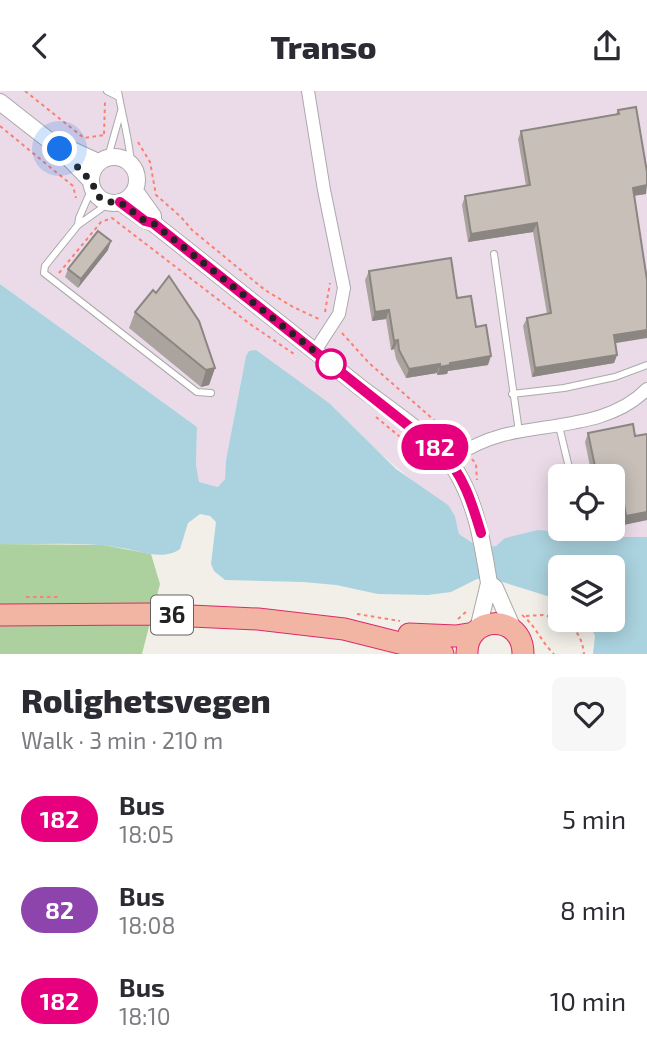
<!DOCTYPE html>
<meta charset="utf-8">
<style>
body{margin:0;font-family:"Exo 2",sans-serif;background:#f7f7f7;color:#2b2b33;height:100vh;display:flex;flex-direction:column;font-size:26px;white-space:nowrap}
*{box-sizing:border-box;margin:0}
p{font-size:23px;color:#7c7c81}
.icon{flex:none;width:38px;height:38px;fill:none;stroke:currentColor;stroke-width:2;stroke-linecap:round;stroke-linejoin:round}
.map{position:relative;height:563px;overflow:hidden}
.side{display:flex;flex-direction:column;background:#fff;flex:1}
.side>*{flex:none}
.badge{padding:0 14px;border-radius:23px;font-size:24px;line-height:46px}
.controls{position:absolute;left:548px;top:373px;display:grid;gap:14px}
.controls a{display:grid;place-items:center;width:77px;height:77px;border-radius:10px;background:#fff;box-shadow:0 4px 18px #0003;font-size:35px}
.you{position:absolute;width:35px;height:35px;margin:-18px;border:5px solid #fff;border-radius:50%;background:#1a73e8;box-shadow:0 0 0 10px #1a73e833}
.map>.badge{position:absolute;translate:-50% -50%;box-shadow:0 0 0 4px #fff}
.round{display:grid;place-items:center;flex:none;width:74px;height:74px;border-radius:10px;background:#f7f7f7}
.summary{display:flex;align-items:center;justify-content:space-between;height:119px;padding:0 21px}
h1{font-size:33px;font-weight:800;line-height:52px}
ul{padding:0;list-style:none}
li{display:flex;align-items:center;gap:21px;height:91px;padding:0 21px}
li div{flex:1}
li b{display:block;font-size:26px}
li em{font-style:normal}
li .badge{min-width:77px;font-weight:700;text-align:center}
header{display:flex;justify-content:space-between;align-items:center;height:91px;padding:0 21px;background:#fff;font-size:32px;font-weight:800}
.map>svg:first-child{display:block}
</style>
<header><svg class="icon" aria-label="back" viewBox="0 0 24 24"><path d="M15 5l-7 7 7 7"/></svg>Transo<svg class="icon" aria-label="share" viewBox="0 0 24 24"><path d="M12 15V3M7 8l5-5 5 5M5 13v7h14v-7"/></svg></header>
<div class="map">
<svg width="647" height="563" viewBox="0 0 647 563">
<rect width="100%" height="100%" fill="#f2efe9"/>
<path fill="#ebdbe8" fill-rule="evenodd" d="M0,0H647V446H617L557,439L505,447L497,455H477L459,443L455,425L376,359L246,265L226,369L225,388L218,396L199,391L196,374L197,336L0,193ZM560,385H612V438H560Z"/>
<path fill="#add19e" d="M0,453L103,454L151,463L160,493L142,563H0Z"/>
<path fill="#aad3df" d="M0,193L197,336L196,374L199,391L218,396L225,388L226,369L246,265L249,260L256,259L329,312L396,378L448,414L455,425L459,443L477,455L486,456L496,455L505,447L538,439L617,446H647V563H593L595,545L588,529L612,528V476H560V509L493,488H477L451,501L428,504L378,503L336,494L303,491L225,489L214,480L211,473L216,431L210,425L200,423L188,432L180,458C163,470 140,460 122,457C82,450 40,454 0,453Z"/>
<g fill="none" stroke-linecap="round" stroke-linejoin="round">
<defs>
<path id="service" d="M107,0L119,6
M118,0C122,24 129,47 131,72
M108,66L121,20
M109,112L78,134L45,175L44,182L197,301L211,302
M78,134L79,127L92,97
M494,163L519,341
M512,303L564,297L615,286L647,274
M559,335L571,385"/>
<path id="minor" d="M308,0L324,99L344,197L339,223L315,260
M449,369C466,358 484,349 503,344C551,332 610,336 647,298"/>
<path id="tertiary" d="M0,11L60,58L91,90
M60,58L72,59L98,71
M91 89a23 23 0 1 1 46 0a23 23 0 1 1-46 0Z
M135,100L153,125V132
M120,111L145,129L153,132C222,187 292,242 361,297C386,316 434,348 451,372C476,408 482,449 489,492
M489,492L495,497L514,540
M478,538L489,492"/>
<path id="trunk" d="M0,524L148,523L258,528L344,538L443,563
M409,543L456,545L474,542
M467,563C466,523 523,522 523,563"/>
</defs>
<use href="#service" stroke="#a9a9a9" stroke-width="8"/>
<use href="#minor" stroke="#a9a9a9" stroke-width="14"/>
<use href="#tertiary" stroke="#a9a9a9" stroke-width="18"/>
<use href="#trunk" stroke="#dc2a67" stroke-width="23"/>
<path stroke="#fa8072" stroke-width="2" stroke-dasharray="3.5 3.5" stroke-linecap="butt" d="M25,0L84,47L105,44
M0,35L73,95L76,107
M104,43L105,11
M138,51L150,71L156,104L181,126L192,139L265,199L293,216L319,228
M59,182L101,131L112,127L250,233L294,263
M325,221L330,192
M342,242L369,272L458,350
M376,326L434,374
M472,368L476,373L477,389
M26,506H58
M357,523L400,530
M522,524C536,535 541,551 554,563
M526,525L543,524L560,528
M458,528L467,520
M561,528C576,537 582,546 584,563"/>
<use href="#service" stroke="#fff" stroke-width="6"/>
<use href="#minor" stroke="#fff" stroke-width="12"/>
<use href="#tertiary" stroke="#fff" stroke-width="16"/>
<use href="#trunk" stroke="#f2b4a3" stroke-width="21"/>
</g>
<path fill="#aba49e" d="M618,19L646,103L634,105L615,252L617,264L614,272L532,286L523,235L527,227L547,223L533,141L468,151L462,114L465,105L526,95L518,48L521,40L616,23Z
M108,159L78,197L65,186L68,178Z
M369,180L476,236L488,274L448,280L447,283L437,284V282L406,287L396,268L394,258L391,259L386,228L372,230L365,189Z
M135,221L215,277L209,294L201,296L129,237Z
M588,342L635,345L647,429L623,434L612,385H592L585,351Z"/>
<path fill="#8b8681" d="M647,94L646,103L630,105L633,97Z
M537,132L533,141L468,151L471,143Z
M111,150L108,159L78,197L81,188Z
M389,219L386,228L372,230L375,221Z
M647,239V247L610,253L614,244Z
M398,249L394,258L391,259L394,250Z
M617,264L614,272L532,286L535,277Z
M491,265L488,274L448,280L447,283L437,284L440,276L450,272Z
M440,273L437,282L406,287L409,278Z
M215,277L209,294L201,296L206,279Z
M623,407L619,415L612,417V409Z
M647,421V429L623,434L626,425Z"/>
<path fill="#c7bfb8" stroke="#8b8681" stroke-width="2" d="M636,16L647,81V94L633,97L647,189V239L614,244L617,264L535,277L527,227L551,222L537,132L471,143L465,105L530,94L521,40L619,23L618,19Z
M98,140L111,150L81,188L68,178Z
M451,167L457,207L471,205L476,236L486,234L491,265L450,272V274L440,276V273L409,278L399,259L398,249L394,250L389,219L375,221L369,180Z
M169,185L199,230L215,277L206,279L135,221L153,199L156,202Z
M633,333L635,345L647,343V421L626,425L623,407L612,409V385H597L588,342Z"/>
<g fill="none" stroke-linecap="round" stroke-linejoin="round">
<defs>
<path id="line" d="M120,111L145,130L153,132L440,360C463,382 472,412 481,442"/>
</defs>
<use href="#line" stroke="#fff" stroke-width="16"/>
<use href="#line" stroke="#e6007e" stroke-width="10"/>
<path stroke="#222" stroke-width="7" stroke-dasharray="0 12.6" d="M60,58L91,90L99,106L109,111H120L145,130L153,132L337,278L331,273"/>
</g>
<circle fill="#fff" stroke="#e6007e" stroke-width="3.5" cx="331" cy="273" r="14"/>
<g text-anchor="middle" stroke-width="6" stroke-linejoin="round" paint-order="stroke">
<rect fill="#fff" stroke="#646464" stroke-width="2" x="151" y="504.5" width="42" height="39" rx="5"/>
<g font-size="23" font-weight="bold" fill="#222">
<text x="172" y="532">36</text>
</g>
</g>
</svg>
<div class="controls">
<a><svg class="icon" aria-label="locate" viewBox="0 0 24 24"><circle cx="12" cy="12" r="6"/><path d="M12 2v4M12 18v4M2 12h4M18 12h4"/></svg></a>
<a><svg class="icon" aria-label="layers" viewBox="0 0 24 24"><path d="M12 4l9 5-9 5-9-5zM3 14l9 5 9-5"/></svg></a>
</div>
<div class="you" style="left:60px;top:58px"></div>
<b class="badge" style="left:435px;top:356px;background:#e6007e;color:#fff">182</b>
</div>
<section class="side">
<div class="summary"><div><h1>Rolighetsvegen</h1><p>Walk · 3 min · 210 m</p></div><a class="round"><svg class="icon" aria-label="heart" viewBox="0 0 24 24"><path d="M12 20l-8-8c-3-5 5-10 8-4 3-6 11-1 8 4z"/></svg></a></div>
<ul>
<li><span class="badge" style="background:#e6007e;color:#fff">182</span><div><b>Bus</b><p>18:05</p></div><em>5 min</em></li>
<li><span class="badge" style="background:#8e44ad;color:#fff">82</span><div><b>Bus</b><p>18:08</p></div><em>8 min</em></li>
<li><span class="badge" style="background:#e6007e;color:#fff">182</span><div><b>Bus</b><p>18:10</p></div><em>10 min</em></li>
</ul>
</section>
